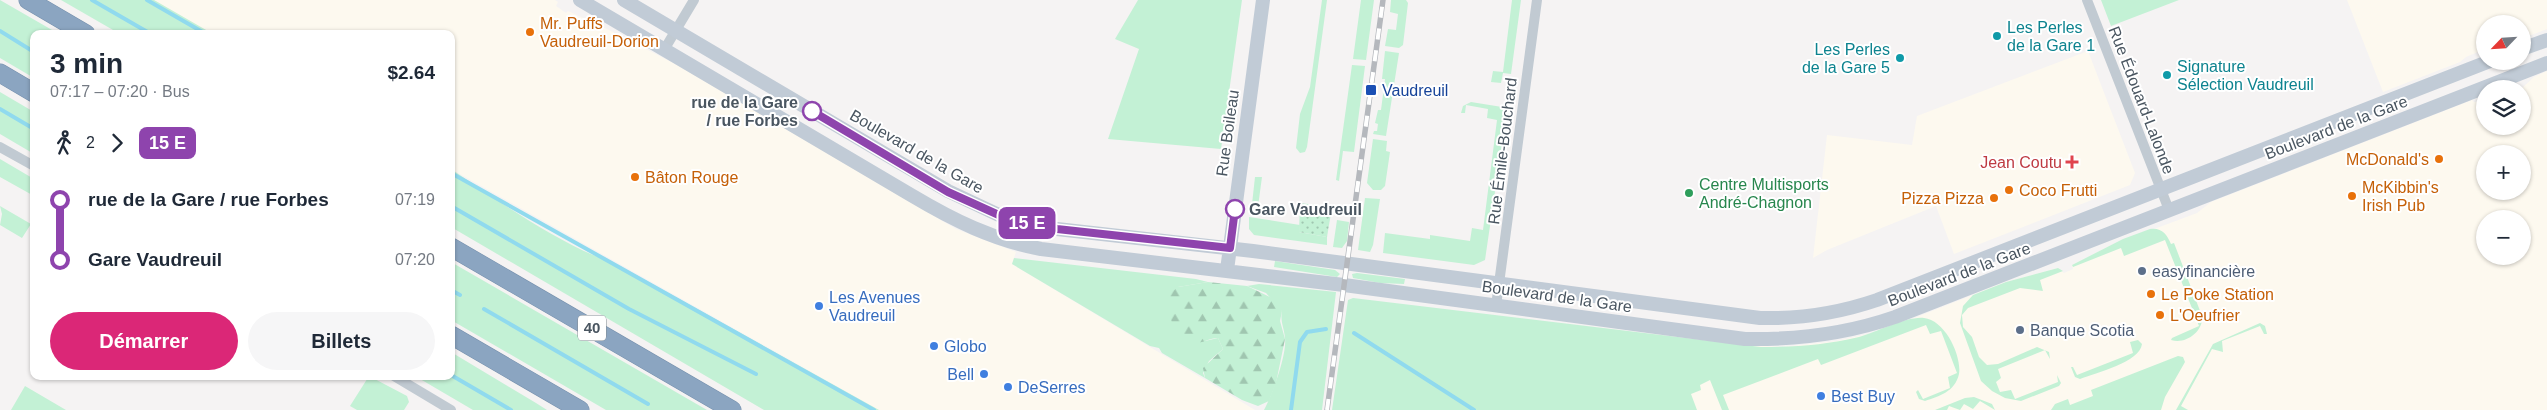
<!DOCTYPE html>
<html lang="fr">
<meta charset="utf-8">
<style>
body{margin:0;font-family:Arial,sans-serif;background:#f6f6f7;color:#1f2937;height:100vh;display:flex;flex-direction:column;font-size:19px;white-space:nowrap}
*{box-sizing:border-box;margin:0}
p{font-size:16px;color:#747a83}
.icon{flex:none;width:28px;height:28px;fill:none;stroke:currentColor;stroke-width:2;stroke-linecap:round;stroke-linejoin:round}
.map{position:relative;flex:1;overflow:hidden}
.sheet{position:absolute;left:30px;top:30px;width:425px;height:350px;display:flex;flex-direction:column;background:#fff;border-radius:10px;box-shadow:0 1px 4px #0004}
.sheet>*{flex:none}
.badge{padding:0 10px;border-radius:8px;font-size:18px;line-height:32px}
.needle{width:32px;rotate:245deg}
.buttons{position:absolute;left:2476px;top:15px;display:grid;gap:10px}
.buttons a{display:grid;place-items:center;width:55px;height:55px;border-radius:50%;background:#fff;box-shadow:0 1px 4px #0004;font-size:25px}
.map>.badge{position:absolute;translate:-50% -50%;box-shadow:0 0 0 2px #fff}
.legs{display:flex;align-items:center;gap:8px;height:55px;padding:0 20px;font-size:16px}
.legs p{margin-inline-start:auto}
.summary{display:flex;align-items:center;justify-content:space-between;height:85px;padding:0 20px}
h1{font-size:28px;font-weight:700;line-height:38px}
.button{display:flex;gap:10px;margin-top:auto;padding:10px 20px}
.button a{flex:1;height:58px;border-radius:30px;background:#db2777;color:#fff;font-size:20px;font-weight:700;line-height:58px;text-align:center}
.button a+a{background:#f6f6f7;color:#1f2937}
ul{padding:0 20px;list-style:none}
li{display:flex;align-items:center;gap:18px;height:60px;font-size:19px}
li i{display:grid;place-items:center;width:8px;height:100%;margin:0 6px;background:currentColor}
li i::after{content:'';width:12px;height:12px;margin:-6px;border:4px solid;border-radius:50%;background:#fff}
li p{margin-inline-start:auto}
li:first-child i{background:linear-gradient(#0000 50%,currentColor 0)}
li:last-child i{background:linear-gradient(currentColor 50%,#0000 0)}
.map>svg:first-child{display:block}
</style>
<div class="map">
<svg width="2547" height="410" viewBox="0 0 2547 410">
<defs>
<pattern id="forest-firs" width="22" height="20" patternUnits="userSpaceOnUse" patternTransform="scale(1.25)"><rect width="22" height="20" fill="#c3f1d5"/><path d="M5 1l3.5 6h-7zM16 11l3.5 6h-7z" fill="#a0c6b0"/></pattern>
<pattern id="park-dots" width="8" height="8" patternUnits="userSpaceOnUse" patternTransform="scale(1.25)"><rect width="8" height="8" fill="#c3f1d5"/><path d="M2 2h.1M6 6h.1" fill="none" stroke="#a0c6b0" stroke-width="1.8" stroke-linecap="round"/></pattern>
</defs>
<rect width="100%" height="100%" fill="#f5f3f3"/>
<path fill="#fdf9ef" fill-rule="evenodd" d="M154,0H555L558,2L556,6L566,13L568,11L607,29L677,65L956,229L1016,252L1012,264L1255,410H879L451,169V34H213Z
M2347,0H2547V29L2523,38L2522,24H2485V49L2466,57L2460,62L2383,92Z
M2088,51L2135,173L2130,185L1954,254L1936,206L1827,250L1813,258L1827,135L1912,145L1917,116Z
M2547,71V410H1674L1669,336L1724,344L1783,347L1837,341L1881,331L2006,282L2058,268L2064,273L2073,269L2072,265L2114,244L2197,213L2211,202L2472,100L2474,102L2485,101V126H2522V89H2521L2534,77ZM2485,154H2522V191H2485ZM2485,219H2522V256H2485Z"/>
<path fill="#c3f1d5" d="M0,0L59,34H34V78L0,58Z
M61,0H154L213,34H120Z
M1138,0H1242L1221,149L1108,139L1139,49L1115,39Z
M1322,0H1327L1307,147L1305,152L1300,153L1296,148L1300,114L1310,87Z
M1361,0H1374L1366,60L1353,59Z
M1391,0H1406L1408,3L1403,45L1399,48L1385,46L1388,29L1396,30L1398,14L1390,12Z
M1512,0H1521L1511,74L1503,73L1501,83L1491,82L1493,71L1503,72Z
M2101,0H2179L2111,26Z
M1385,51L1399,53L1386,136L1373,134L1374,131H1377L1378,124L1375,123L1378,110H1381L1385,79H1382Z
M1352,65L1365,66L1354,152L1343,151L1339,181L1336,180Z
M0,92L34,112V154L0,134Z
M1471,102L1502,107L1507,110L1485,260L1474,265L1383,253L1385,233L1430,239V235L1470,241L1472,228L1483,230L1497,120L1487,118L1488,109L1466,105L1465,113H1461L1463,106Z
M1373,139L1387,141L1386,151L1390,152L1385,186L1381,190H1373L1367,183Z
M0,159L34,179V196L0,177Z
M451,169C505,205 557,243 618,265L879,410H764L451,227Z
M1255,177H1262L1257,214L1251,213Z
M1365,198L1380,199L1373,245L1370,252L1358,250Z
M0,206L31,224L22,238L0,225L2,214Z
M1249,217L1300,225L1299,232L1327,237V245L1254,235L1249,229Z
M1337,220L1349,222L1347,241L1342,248L1333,247Z
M2150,229C2161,227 2167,234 2171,244L2174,243L2202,316C2204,331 2186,345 2171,340L2172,338L2199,326L2165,240L2124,256L2121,248L2073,267L2072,265L2123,239Z
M1014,258L1196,279L1208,282L1178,287L1205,341L1218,338L1223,349L1209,361L1203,373L1205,378L1162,353L1159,348L1150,346L1012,264Z
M1275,261L1335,270L1340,274L1337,277L1274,267Z
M451,262L707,410H606L451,320Z
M2058,268L2063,271L2040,280L2043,291L2020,288L1968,308L1962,315L1963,327L1972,337L1979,357L1987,365L1998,364L2037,347L2049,352L2050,359L2045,350L1998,369L2001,378L1996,382L2000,392L2011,390L2015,399L2058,382L2057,375L2061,383L2059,386L2021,401L2005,398L1992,391L1981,381L1960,323L1963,306L1973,295L2006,282Z
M1357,273L1405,279L1404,284L1380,283L1353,278L1352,274Z
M1259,284L1336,292L1322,410H1264C1272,395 1287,355 1285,338C1284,327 1280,322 1282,311L1266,293L1247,286Z
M1353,298L1761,347C1794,347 1826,345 1859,337C1877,332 1907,316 1924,318C1945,320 1962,356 1959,374C1955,392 1939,396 1925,401L1919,399L1916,392L1918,390L1923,399L1950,388L1948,377L1957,373L1941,331L1930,334L1926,325L1821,365L1818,359L1723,395L1729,410H1722L1710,380L1700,385L1701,390L1691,394L1697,410H1332L1348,300Z
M2260,323L2265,326L2267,334H2264L2260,326L2222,341L2223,352L2212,349L2181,406L2188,410H2176L2213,344Z
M2138,340L2142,344C2140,362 2096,373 2080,379L2075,377L2071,367H2073L2077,375L2133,353L2130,342Z
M451,352L536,403L547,410H473L415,376H451Z
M2178,356L2183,357L2185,362L2165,397L2161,410H2051L2055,404L2068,399L2070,405L2093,396L2091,390Z
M369,376L407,396L409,402L404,410H357L350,406Z
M25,386L66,410H11Z
M1974,397L1992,404L1995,410L1980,401L1973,409L1964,404L1960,410L1949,406L1947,410H1935L1965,398Z"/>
<path fill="url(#forest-firs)" d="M1208,282L1247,286L1280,302L1282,311L1280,321L1285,339L1276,383L1269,401L1258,406L1242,400L1205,378L1203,368L1223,349L1218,338C1210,338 1203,343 1195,343C1172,343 1167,310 1169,294L1178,287Z"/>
<path fill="url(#park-dots)" d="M1300,203L1332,207L1327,237L1299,232Z"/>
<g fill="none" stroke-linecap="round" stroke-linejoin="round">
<path stroke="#90daee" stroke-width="4" d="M92,0L151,34
M147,0L206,34
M0,31L34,52
M0,109L34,129
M451,173L874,410
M451,206L629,309L756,374
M451,290L460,295
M484,309L648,404
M1354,333L1474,410
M451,375L511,410
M1291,410L1300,342L1307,332L1326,329"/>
<defs>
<path id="highway" d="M28,0L86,34
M0,73L34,93
M451,247L732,410
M451,335L580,410"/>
</defs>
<use href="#highway" stroke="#7690ad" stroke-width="19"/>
<path stroke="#c1cad2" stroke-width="10" d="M2087,0L2169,210
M664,50L694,0
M0,147L34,166
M1496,306L1537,0
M394,376L451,410"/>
<path stroke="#c1cbd6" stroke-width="14" d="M580,0L911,195C953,220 993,240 1041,249L1344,285L1745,339C1798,340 1846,334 1895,317L2547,63
M624,0L948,191L1001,216L1057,229L1253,251L1760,318C1800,319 1839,313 1877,300L2490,61
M2522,49L2547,40
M1227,270L1263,0"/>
<use href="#highway" stroke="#8ba5c1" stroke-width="18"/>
<defs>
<path id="rail" d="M1327,410L1383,0"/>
</defs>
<use href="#rail" stroke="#b5b8bd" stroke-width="5.5"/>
<use href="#rail" stroke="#fff" stroke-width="4" stroke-dasharray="11" stroke-linecap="butt"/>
</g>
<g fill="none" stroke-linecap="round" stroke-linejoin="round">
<defs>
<path id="line-1" d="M812,111L948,192L1001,216L1057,229L1230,248L1235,209"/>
</defs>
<use href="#line-1" stroke="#fff" stroke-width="11"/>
<use href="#line-1" stroke="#8e44ad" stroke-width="8"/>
</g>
<g fill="#e8710a" stroke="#fff" stroke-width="2">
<circle cx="530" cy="32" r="5"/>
<circle cx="2439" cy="159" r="5"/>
<circle cx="635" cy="177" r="5"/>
<circle cx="2009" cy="190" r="5"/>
<circle cx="2352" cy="196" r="5"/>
<circle cx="1994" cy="198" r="5"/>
<circle cx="2151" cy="294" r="5"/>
<circle cx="2160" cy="315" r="5"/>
</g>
<g fill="#0f9aa8" stroke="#fff" stroke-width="2">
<circle cx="1997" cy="36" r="5"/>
<circle cx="1900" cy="58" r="5"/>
<circle cx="2167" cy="75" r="5"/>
</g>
<rect fill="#1a4fb4" stroke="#fff" stroke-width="2" x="1365" y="84" width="12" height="12" rx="2.5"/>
<g fill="#fff" stroke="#8e44ad" stroke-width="2.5">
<circle cx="812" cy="111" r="9"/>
<circle cx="1235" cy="209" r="9"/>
</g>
<path fill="#e0444e" stroke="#fff" stroke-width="2" d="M2069.5 154.5h5v5h5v5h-5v5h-5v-5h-5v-5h5z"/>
<circle fill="#2e9e5b" stroke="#fff" stroke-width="2" cx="1689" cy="193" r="5"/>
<g fill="#5c6f8a" stroke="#fff" stroke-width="2">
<circle cx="2142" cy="271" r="5"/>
<circle cx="2020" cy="330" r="5"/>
</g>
<g fill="#3f7fe0" stroke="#fff" stroke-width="2">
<circle cx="819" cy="306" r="5"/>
<circle cx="934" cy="346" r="5"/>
<circle cx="984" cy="374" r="5"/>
<circle cx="1008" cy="387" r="5"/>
<circle cx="1821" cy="396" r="5"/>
</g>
<g text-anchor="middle" stroke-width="4" stroke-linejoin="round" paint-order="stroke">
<rect fill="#fff" stroke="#808990" stroke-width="1" x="578" y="315.5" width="28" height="25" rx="4"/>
<g font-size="15" font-weight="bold" fill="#4a5661">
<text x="592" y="333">40</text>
</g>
<g font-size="16" fill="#c56008" stroke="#fff" text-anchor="start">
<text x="540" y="29">Mr. Puffs<tspan x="540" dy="18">Vaudreuil-Dorion</tspan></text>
<text x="2429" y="165" text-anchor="end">McDonald's</text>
<text x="645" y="183">Bâton Rouge</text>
<text x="2362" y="193">McKibbin's<tspan x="2362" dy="18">Irish Pub</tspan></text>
<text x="2019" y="196">Coco Frutti</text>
<text x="1984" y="204" text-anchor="end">Pizza Pizza</text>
<text x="2161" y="300">Le Poke Station</text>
<text x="2170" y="321">L'Oeufrier</text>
</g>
<g font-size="16" fill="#0d838f" stroke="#fff" text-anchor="start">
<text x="2007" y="33">Les Perles<tspan x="2007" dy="18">de la Gare 1</tspan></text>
<text x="1890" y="55" text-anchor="end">Les Perles<tspan x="1890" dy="18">de la Gare 5</tspan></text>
<text x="2177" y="72">Signature<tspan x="2177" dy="18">Sélection Vaudreuil</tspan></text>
</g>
<g font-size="16" fill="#164399" stroke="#fff" text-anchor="start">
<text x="1382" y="96">Vaudreuil</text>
</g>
<g font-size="16" fill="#4a5661" stroke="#fff">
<text transform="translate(2142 100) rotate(69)" y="6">Rue Édouard-Lalonde</text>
<text transform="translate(2336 127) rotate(-21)" y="6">Boulevard de la Gare</text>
<text transform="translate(1227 133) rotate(-82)" y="6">Rue Boileau</text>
<text transform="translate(917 151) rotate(30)" y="6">Boulevard de la Gare</text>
<text transform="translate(1502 151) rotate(-83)" y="6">Rue Émile-Bouchard</text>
<text transform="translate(1959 274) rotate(-21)" y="6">Boulevard de la Gare</text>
<text transform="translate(1557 296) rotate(8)" y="6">Boulevard de la Gare</text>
</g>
<g font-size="16" font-weight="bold" fill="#4a5661" stroke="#fff" text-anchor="end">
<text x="798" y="108">rue de la Gare<tspan x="798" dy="18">/ rue Forbes</tspan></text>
<text x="1249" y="215" text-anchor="start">Gare Vaudreuil</text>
</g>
<g font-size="16" fill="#be3a42" stroke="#fff" text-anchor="end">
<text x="2062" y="168">Jean Coutu</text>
</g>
<g font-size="16" fill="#27864d" stroke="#fff" text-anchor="start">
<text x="1699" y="190">Centre Multisports<tspan x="1699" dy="18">André-Chagnon</tspan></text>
</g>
<g font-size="16" fill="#4e5e75" stroke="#fff" text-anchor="start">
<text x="2152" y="277">easyfinancière</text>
<text x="2030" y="336">Banque Scotia</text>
</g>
<g font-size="16" fill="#366cbe" stroke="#fff" text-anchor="start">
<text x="829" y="303">Les Avenues<tspan x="829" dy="18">Vaudreuil</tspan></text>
<text x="944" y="352">Globo</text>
<text x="974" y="380" text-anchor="end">Bell</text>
<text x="1018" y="393">DeSerres</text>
<text x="1831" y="402">Best Buy</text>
</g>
</g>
</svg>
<div class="buttons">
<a><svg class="needle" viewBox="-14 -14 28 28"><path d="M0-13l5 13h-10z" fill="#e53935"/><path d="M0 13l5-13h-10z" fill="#747a83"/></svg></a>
<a><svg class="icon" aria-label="layers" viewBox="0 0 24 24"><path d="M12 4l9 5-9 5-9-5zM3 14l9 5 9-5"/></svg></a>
<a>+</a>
<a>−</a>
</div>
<b class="badge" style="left:1027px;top:223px;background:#8e44ad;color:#fff">15 E</b>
<section class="sheet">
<div class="summary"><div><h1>3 min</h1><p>07:17 – 07:20 · Bus</p></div><b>$2.64</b></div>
<div class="legs"><svg class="icon" aria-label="walk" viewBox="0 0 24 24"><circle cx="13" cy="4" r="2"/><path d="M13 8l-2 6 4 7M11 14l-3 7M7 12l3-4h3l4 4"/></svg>2<svg class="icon" aria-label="forward" viewBox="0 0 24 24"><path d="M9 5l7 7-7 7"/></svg><b class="badge" style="background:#8e44ad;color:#fff">15 E</b></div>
<ul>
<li><i style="color:#8e44ad"></i><b>rue de la Gare / rue Forbes</b><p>07:19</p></li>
<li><i style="color:#8e44ad"></i><b>Gare Vaudreuil</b><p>07:20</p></li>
</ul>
<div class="button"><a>Démarrer</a><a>Billets</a></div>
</section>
</div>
